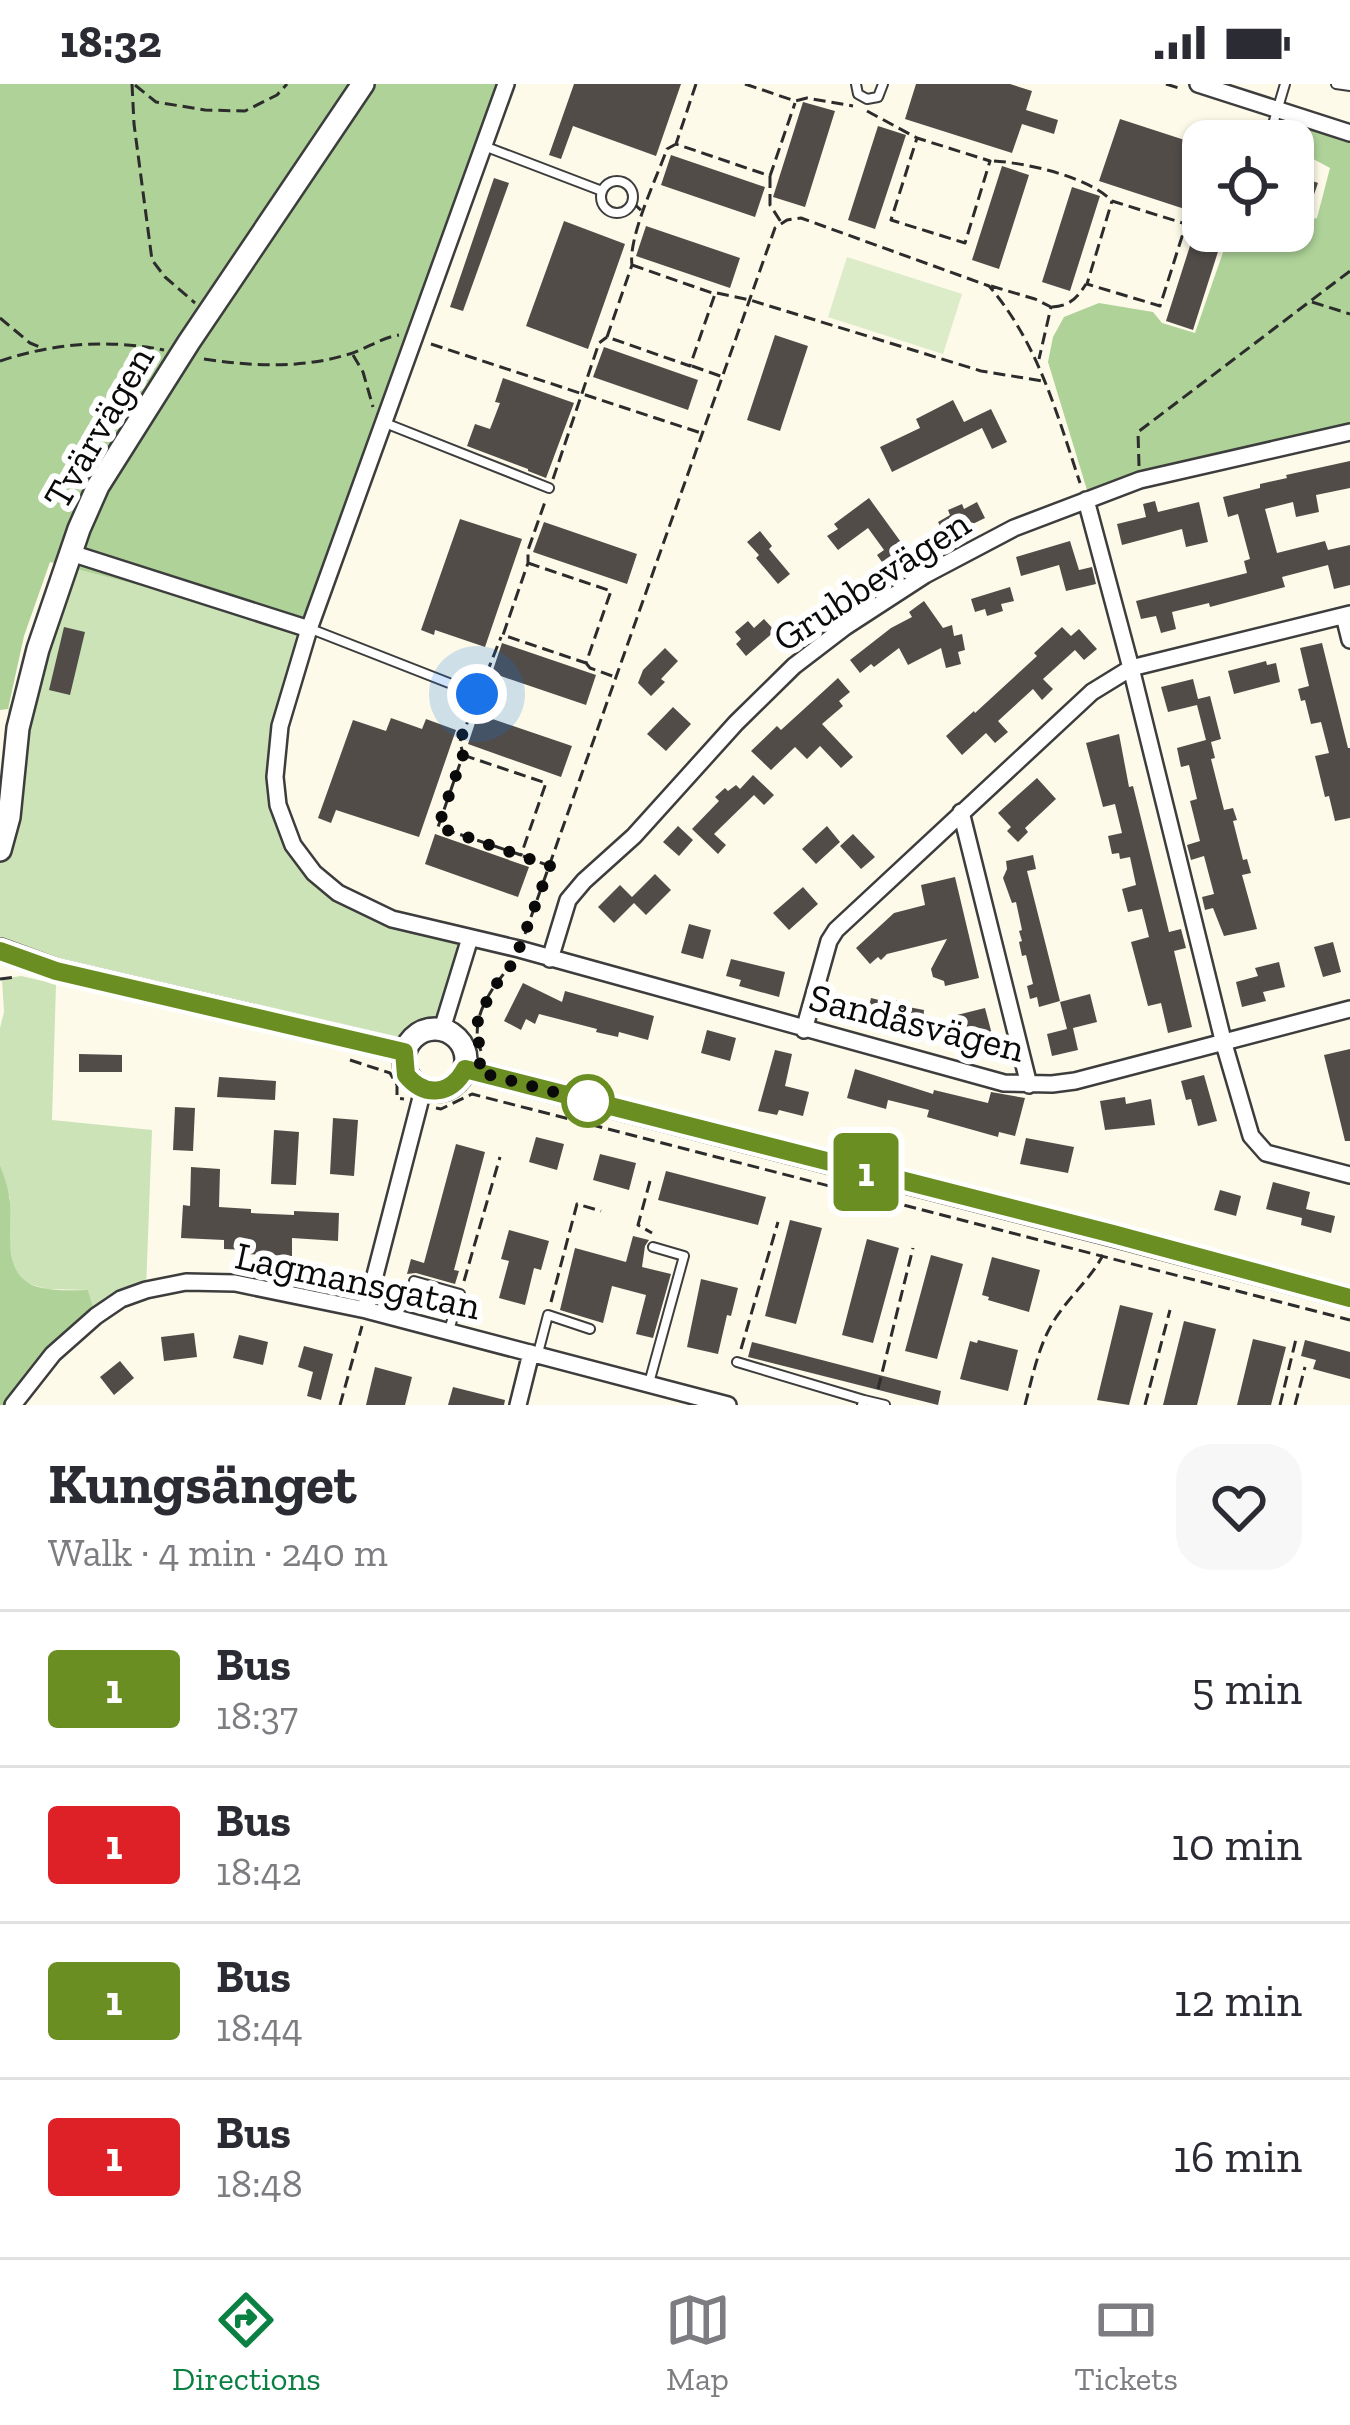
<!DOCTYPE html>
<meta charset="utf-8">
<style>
body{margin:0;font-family:"Zilla Slab",serif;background:#f7f7f7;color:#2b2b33;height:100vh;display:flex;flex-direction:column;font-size:45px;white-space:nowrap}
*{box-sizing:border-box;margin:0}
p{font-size:39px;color:#7c7c81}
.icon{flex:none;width:66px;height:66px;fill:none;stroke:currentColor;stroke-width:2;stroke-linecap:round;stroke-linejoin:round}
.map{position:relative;height:1321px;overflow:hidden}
.details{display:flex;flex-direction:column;background:#fff;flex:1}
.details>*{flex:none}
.badge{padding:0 24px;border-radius:9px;font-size:42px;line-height:78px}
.tools{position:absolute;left:1182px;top:36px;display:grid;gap:24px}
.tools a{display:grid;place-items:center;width:132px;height:132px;border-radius:24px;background:#fff;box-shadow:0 3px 9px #0004;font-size:60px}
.you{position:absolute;width:60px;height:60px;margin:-30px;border:9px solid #fff;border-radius:50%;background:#1a73e8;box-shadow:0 0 0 18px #1a73e833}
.map>.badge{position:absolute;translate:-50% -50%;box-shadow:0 0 0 6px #fff}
.round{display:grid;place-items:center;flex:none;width:126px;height:126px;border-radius:36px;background:#f7f7f7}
.summary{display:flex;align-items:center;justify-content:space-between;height:204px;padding:0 48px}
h1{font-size:57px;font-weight:800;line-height:90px}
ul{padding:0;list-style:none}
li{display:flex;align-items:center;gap:36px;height:156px;padding:0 48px;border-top:3px solid #e1e1e2}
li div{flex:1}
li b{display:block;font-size:45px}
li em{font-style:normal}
li .badge{min-width:132px;font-weight:700;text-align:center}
.status{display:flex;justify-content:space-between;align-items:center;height:84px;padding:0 60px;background:#fff;direction:ltr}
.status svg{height:33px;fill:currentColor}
.tab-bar{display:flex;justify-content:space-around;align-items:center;height:168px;border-top:3px solid #e1e1e2;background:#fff;font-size:33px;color:#7c7c81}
.tab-bar a{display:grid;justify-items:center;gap:6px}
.tab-bar .on{color:#0b8043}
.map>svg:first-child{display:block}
</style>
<div class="status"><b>18:32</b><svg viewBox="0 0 49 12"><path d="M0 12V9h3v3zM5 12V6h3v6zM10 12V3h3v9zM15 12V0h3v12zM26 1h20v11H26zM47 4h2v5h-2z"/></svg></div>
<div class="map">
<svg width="1350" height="1321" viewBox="0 0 1350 1321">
<rect width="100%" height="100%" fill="#fdfae9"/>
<path fill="#cbe3b7" d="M71,469L309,545L276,671L285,741L338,809L470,854L442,945C423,945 412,951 404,968L0,866V766L9,732L8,625L38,565Z
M21,892L56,900L52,1036L152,1046L146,1206L96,1232L88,1206L46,1205L24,1198L14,1185L10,1163V1114L0,1081V944L4,928L2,895Z"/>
<path fill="#aed298" d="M0,0H506L309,545L50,478L24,552L8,625L0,626Z
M1291,30L1350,49V345L1087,406L1048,278L1053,253L1064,233L1099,219L1153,228L1162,239L1195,249L1228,154L1260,147H1293V140L1317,134L1330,84L1293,64V57H1281Z
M0,1081C4,1092 9,1106 10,1118C12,1155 0,1199 48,1205C61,1207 75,1206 88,1206L96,1232L13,1321H0Z"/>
<path fill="#dcebc8" d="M847,173L962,210L943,270L828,233Z"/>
<path fill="#514c48" d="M574,0H681L656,72L573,42L561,75L549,71Z
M916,0H1010L1032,7L1026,26L1058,36L1054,50L1022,40L1012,69L905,35Z
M803,18L835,27L805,123L773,113Z
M1120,35L1203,62V131L1099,97Z
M878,42L906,51L875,145L848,136Z
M671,71L765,103L755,133L661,101Z
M1002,82L1029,91L999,185L972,176Z
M1293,90L1318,99L1310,122L1293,116Z
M494,94L509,99L463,227L450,223Z
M1072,103L1100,112L1070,207L1042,198Z
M564,137L625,160L588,265L526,242Z
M646,142L740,174L730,204L636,172Z
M1196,143L1223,152L1193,246L1166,237Z
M775,251L808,262L780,347L747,336Z
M604,263L698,296L688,326L593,293Z
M503,294L574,319L546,394L528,387V385L467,362L475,340L490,345L500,319L495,318Z
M953,316L964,338L991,325L1007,358L992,365L982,344L892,388L880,363L920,344L916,335Z
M1350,377V404L1316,411L1319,428L1296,433L1293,418L1265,425L1277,469L1325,457L1328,466L1350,461V501L1334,505L1328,481L1282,493L1285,503L1210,523L1209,519L1172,528L1176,545L1161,549L1156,532L1141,535L1136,517L1247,489L1244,477L1250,475L1238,430L1228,433L1223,413L1260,404V400L1287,394L1286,391Z
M869,414L911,472L889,488L877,471L884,466L868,444L838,466L827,452L838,445L834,440Z
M1155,417L1158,428L1199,418L1208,458L1186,463L1182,445L1122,461L1117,440L1146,433L1143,420Z
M977,418L985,434L946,453L938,438L950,431L948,426L962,420L964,425Z
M460,435L522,455L485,563L435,546L434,551L421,546Z
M544,438L637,470L627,500L533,468Z
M760,447L772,462L769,465L790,490L778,500L756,474L759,471L747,458Z
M1070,457L1079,486L1092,483L1096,500L1066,507L1059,481L1021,492L1016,473Z
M1010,503L1014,517L1001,520L1003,527L987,532L985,525L975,528L971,515Z
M924,517L943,544L952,541L954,552L962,550L965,566L958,568L961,580L946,584L941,564L908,581L899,564L874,583L871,580L860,589L850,576L891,544L912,533L909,528Z
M764,535L775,547L746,572L736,560L741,555L735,548L748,537L754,544Z
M64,543L85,548L70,611L49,606Z
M1062,543L1071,552L1079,545L1097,565L1084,576L1075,566L1043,595L1053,605L1042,616L1033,605L998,637L1008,648L995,659L986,649L962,671L946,652L974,627L975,629L1037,572L1034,569Z
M502,559L596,591L586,621L492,589Z
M1322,559L1348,664H1350V734L1335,737L1329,712L1325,713L1315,672L1329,669L1321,638L1311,640L1305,616L1301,617L1298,605L1309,602L1300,564Z
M665,564L678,577L661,595L665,598L651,612L638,599L643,586Z
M1266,577L1267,581L1276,579L1280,598L1234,610L1228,587Z
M838,594L850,608L839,617L843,622L822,640L853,673L841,684L820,662L807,675L795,663L771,686L751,667L777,642L781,646Z
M1193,595L1198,615L1210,612L1221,655L1211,658L1215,674L1211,675L1224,726L1233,724L1237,736L1233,737L1243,776L1247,775L1251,789L1242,791L1257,845L1224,852L1213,824L1205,826L1202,813L1214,810L1204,772L1191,776L1187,761L1200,757L1190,717L1197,715L1189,681L1181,683L1177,664L1206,656L1197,621L1168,628L1161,603Z
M673,623L691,640L666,667L647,650Z
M478,630L572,662L561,693L468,660Z
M391,634L422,645L426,635L456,646L419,753L336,726L331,739L318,734L353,636L386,647Z
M1119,650L1129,703L1133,702L1169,848L1181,845L1186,864L1174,867L1192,943L1168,949L1161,919L1148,922L1131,858L1149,853L1142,825L1128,828L1122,805L1136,801L1130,773L1120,775L1119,769L1112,770L1108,752L1122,749L1115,720L1103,723L1086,659Z
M753,691L774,711L764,721L754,711L714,750L726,761L718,770L692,745L719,717L715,713L725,704L728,707L736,701L740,705Z
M1037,694L1056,715L1025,744L1028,748L1018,758L1007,747L1011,743L998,729Z
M678,742L693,756L679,772L663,758Z
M827,742L840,758L816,780L802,765Z
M435,750L529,783L518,813L425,780Z
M853,750L875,773L861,785L840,762Z
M1033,771L1036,785L1027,787L1060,917L1039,923L1037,913L1030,915L1027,902L1033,900L1026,871L1022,872L1019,858L1022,857L1019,847L1022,846L1016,818L1012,819L1003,794L1007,785L1006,777Z
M655,790L671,806L646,831L634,819L614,839L598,823L620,801L632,813Z
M955,793L979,894L945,902L944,897L933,893L931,885L947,855L887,870L881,876L878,873L870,880L856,864L894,829L925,821L921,801Z
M803,803L818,820L789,846L773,829Z
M689,840L711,846L703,875L681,869Z
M1333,858L1341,888L1323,893L1314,863Z
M731,875L785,888L779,913L739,902L741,896L726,892Z
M1279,878L1285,903L1263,908L1266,917L1242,923L1236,898L1258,892L1255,884Z
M523,899L562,918L565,907L654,932L648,956L619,948L618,953L596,948L597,945L539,930L535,940L526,935L521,946L504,937Z
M1090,910L1097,938L1073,944L1078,966L1052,972L1047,950L1067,945L1060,918Z
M884,913L899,917L898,921L924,926L922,948L896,945L866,935L871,914L883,917Z
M985,924L993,954L965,962L957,931Z
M707,946L736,954L730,977L701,969Z
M1350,965V1057H1345L1324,971Z
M775,966L792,970L785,1002L809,1008L803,1032L779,1026L777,1031L758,1027Z
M79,970L122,971V988H79Z
M855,985L933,1010L934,1006L988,1019L991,1008L1025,1014L1015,1052L999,1048L998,1053L927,1033L929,1026L888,1016L886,1025L847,1014Z
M1204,991L1217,1037L1198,1042L1191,1015L1186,1016L1181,997Z
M219,993L276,997L275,1016L217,1013Z
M1125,1013L1126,1020L1151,1015L1155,1041L1105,1046L1100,1017Z
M175,1023L195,1024L193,1067L173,1066Z
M333,1034L358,1036L354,1092L330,1090Z
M274,1046L299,1048L296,1101L271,1100Z
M536,1053L564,1060L557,1086L529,1078Z
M1026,1054L1074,1063L1068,1089L1020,1080Z
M456,1060L485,1068L454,1186L459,1187L455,1200L416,1189L407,1190L411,1175L424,1179Z
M600,1070L636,1079L629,1106L593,1096Z
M191,1083L220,1085L219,1123L251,1125V1129L294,1131V1127L339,1129L338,1157L292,1154V1172L247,1170V1166L224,1165V1156L181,1154L183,1121L190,1122Z
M666,1087L766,1113L758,1141L658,1116Z
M1273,1098L1310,1108L1306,1125L1335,1132L1331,1149L1301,1141L1302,1134L1266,1125Z
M1220,1106L1241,1112L1236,1132L1214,1126Z
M790,1136L822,1144L796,1240L765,1232Z
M509,1146L549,1157L541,1186L534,1184L525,1221L499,1214L509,1177L501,1175Z
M633,1152L649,1156L645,1162L642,1183L671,1190L653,1254L636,1250L646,1211L612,1202L603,1239L560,1226L575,1164L626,1178Z
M867,1155L899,1164L873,1259L842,1251Z
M931,1171L963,1180L937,1275L905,1267Z
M992,1173L1040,1186L1029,1228L988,1216L989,1213L982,1211Z
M701,1195L738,1204L731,1232L727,1231L718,1270L687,1263Z
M1120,1221L1153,1229L1129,1321L1097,1316Z
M1184,1237L1216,1245L1197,1321H1163Z
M194,1249L197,1273L164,1277L161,1253Z
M239,1251L268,1258L263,1281L233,1274Z
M1253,1255L1286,1263L1271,1321H1237Z
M978,1256L1018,1266L1008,1307L960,1295L970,1257L977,1259Z
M1305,1256L1350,1268V1295L1313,1285L1316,1276L1301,1272Z
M752,1258L941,1307L938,1321L748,1273Z
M304,1262L333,1270L321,1316L307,1312L313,1288L298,1283Z
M120,1277L134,1294L114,1311L100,1293Z
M375,1283L412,1293L405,1321H366Z
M453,1303L505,1316L504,1321H448Z"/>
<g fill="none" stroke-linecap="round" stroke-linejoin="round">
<defs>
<path id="service" d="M856,0L858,10L867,15L878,13L883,0
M1336,0L1350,2
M1268,57L1285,0
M484,62L602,107
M601 113a16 16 0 1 1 32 0a16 16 0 1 1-32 0Z
M385,339L549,404
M311,545L449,599
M414,1197L460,1210L449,1246
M538,1269L548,1231L590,1245
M737,1278L864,1316
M649,1299L684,1172L653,1163
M862,1321L864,1316L885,1321"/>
<path id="minor" d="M506,0L309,545L280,642L275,693L278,721L293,761L314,789L338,809L392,835L519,865L1004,999L1052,1000L1075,997L1350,925
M1198,0L1350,49
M1086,416L1131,584L1224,960L1251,1052L1266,1069L1350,1091
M71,469L309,545
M1344,532L1350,556
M961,728L1029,1001
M550,875L568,816L584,797L634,752L736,639L794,582L845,543L925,491L1014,444L1140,396L1350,348
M442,945L470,854
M804,946L829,857L836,846L1092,608L1131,584L1350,530
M366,1226L423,1006
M13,1321L53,1270L96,1232L121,1215L146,1206L186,1198L235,1199L366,1226L728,1321
M518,1321L531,1269"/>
<path id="tertiary" d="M0,766L9,733L18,644L38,565L79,445L98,402L189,258L363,0
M0,866L57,887L404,968
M404 976a31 31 0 1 1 62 0a31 31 0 1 1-62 0Z
M465,985L1113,1151L1350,1214"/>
</defs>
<use href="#service" stroke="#3d3d3d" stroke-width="12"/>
<use href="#minor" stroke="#3d3d3d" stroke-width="20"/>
<use href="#tertiary" stroke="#3d3d3d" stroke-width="26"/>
<path stroke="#2c2c2c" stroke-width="3" stroke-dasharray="12 6" stroke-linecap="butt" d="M132,0L134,40L152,176L165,193L195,219
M696,0L676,60L770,92L795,19
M745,0L795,17L807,14L853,22
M1166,0L1182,5
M135,1L156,18L205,26L245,27L277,11L287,0
M867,27L917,54L990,77L965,159L891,136L917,54
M994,77C1027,79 1089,93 1112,117L1186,140L1160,222L1087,200L1112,117
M770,92V121L781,138
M632,118L642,127
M1187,140L1203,139
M632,181L715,210L690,282L607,253L632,181C628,153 657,93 667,65L676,60
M991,202L1035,215L1051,223L1039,275
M717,209L750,216L981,287L1043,297
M1312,218L1350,230
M1052,223C1070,222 1077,214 1086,200
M0,234L30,259L42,264
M431,260L701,349
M353,271L363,288L373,323
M204,275C252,282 298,285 346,271C365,266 380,254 399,251
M0,277C54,259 108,255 164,266
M692,282L723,293
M1139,382L1138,348L1350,187
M553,395L599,259L607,253
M528,479L611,507L586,579L503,551L528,479V466L546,415
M586,579L590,584L615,593
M463,671L546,699L521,771L438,743L463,671L460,657L501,553
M523,772L547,781
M525,850L775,144L787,136L801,134L989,202C1038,259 1057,330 1080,399
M0,895L15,893
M481,967C468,936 491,904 512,880
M350,976L390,989L397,1001V1014L404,1015
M436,1024L441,1025L472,1010L1350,1236
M650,1097L638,1141L652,1149
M464,1197L500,1073
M551,1218L577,1120L601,1127
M741,1265L778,1138
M878,1305L913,1164
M340,1321L362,1242
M1025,1321C1033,1291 1039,1258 1057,1232C1072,1210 1091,1194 1103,1171
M1145,1321L1170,1226
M1280,1321L1296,1255
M1295,1321L1305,1283"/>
<use href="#service" stroke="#fff" stroke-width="8"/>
<use href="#minor" stroke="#fff" stroke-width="15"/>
<use href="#tertiary" stroke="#fff" stroke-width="21"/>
</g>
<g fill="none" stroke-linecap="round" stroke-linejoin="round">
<defs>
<path id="line" d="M0,867L56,887L404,968L406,991C425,1014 451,1011 465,985L1113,1150L1350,1214"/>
</defs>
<use href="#line" stroke="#fff" stroke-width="27"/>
<use href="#line" stroke="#6b8e23" stroke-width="18"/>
<path stroke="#0a0a0a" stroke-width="12" stroke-dasharray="0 21.6" d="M477,610L460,657L463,671L438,743L550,782L514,878L500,894L479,931L476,948L482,970L478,988L588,1017"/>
</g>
<circle fill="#fff" stroke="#6b8e23" stroke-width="6" cx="588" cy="1017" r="24"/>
<g text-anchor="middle" stroke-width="12" stroke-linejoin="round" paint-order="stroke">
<g font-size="39" fill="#0a0a0a" stroke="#fff">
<text transform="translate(98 343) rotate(-60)" y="14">Tvärvägen</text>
<text transform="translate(871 496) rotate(-33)" y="14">Grubbevägen</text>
<text transform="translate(917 938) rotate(14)" y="14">Sandåsvägen</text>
<text transform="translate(358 1196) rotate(12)" y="14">Lagmansgatan</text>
</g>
</g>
</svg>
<div class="tools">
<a><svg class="icon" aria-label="locate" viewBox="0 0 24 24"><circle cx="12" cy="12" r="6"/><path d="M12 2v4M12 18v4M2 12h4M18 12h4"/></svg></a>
</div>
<div class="you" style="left:477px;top:610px"></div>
<b class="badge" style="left:866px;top:1088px;background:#6b8e23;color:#fff">1</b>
</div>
<section class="details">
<div class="summary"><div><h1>Kungsänget</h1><p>Walk · 4 min · 240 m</p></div><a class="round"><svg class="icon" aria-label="heart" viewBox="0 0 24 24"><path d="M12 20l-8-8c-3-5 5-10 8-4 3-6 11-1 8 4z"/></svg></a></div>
<ul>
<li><span class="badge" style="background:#6b8e23;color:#fff">1</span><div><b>Bus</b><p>18:37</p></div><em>5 min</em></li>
<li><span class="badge" style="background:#de2126;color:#fff">1</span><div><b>Bus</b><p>18:42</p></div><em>10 min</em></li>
<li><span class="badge" style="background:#6b8e23;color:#fff">1</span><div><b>Bus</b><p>18:44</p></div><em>12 min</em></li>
<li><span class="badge" style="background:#de2126;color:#fff">1</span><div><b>Bus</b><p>18:48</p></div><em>16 min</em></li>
</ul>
</section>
<nav class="tab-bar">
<a class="on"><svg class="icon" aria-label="directions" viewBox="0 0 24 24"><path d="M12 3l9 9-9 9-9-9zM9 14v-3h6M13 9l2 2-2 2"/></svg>Directions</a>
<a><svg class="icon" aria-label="map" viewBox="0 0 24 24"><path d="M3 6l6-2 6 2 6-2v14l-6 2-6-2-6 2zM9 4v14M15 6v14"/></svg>Map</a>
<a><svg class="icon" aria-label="tickets" viewBox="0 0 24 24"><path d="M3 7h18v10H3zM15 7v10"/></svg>Tickets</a>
</nav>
